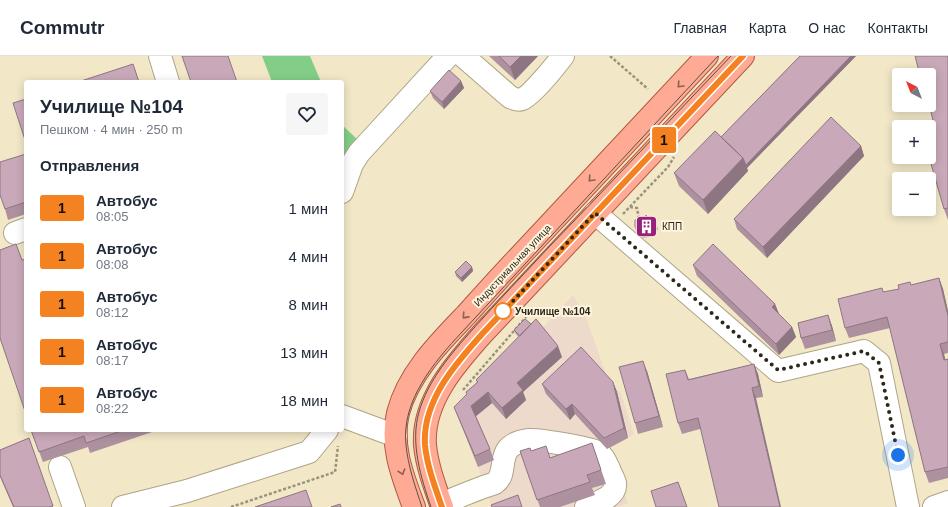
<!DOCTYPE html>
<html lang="ru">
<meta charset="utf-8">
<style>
body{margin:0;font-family:Helvetica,sans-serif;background:#f6f6f7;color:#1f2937;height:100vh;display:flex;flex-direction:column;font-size:15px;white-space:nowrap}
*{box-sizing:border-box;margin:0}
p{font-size:13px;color:#747a83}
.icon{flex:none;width:22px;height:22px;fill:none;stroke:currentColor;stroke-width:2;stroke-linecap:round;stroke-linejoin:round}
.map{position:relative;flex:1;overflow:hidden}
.panel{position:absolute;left:24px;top:24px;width:320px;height:352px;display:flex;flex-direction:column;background:#fff;border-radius:4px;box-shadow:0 2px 10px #0003}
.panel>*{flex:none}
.badge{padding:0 8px;border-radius:3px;font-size:14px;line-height:26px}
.needle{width:26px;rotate:318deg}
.tools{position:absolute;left:892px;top:12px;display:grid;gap:8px}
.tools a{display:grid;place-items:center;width:44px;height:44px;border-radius:4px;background:#fff;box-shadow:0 2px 10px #0003;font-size:20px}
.you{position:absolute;width:20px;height:20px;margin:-10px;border:3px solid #fff;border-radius:50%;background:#1a73e8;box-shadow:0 0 0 6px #1a73e833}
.map>.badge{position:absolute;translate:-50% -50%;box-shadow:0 0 0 2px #fff}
h2{padding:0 16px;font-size:15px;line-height:36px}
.round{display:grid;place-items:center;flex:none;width:42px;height:42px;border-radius:4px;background:#f6f6f7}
.headline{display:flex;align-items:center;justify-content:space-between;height:68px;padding:0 16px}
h1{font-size:19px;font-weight:700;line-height:30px}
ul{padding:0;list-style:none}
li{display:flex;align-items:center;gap:12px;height:48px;padding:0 16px}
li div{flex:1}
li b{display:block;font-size:15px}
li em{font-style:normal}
li .badge{min-width:44px;font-weight:700;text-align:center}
header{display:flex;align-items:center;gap:24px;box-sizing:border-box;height:56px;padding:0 20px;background:#fff;border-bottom:1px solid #e0e1e3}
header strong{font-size:19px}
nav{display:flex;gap:22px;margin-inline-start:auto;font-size:14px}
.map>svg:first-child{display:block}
</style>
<header>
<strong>Commutr</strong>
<nav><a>Главная</a><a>Карта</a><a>О нас</a><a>Контакты</a></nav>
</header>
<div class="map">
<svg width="948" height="451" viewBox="0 0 948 451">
<rect width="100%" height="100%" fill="#f2e8c8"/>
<path fill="#eedacb" d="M573,239L587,264L608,324L621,337L634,378L608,393L628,447L618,451H522L519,443L492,451L478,411L458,361L471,349Z"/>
<path fill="#83ce86" d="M262,0H310L321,26H272Z
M342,69L358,84L342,109Z"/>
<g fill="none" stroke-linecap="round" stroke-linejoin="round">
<defs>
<path id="minor" d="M160,0L168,26
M463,0L510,41C515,43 517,45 522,43C531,40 556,9 563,0
M342,136L352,108L359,97L448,0
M595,157L778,315L864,295L879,307L908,451
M15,177L26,173
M342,360L396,380
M60,411L74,451
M441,448C454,443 467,437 481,432C485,430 491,429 495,427C511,415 491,389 529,384C538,383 590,392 597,396C604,400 606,407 609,413C611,418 614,423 615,427C617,441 596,447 586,451
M123,451L187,435L309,396L327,374
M934,451L948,446"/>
<path id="major" d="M414,451C403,421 390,390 398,357C408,318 439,287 466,259C484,239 502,219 521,199C583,132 645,67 707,0
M442,451C435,431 427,410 425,389C422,345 456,307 483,277L743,0"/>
</defs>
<use href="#minor" stroke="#aea486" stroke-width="24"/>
<use href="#major" stroke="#b4583d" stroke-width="24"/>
<path stroke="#9a937c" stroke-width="2.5" stroke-dasharray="3 2" stroke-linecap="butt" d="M610,0L648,33
M630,151L637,152L639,163
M623,158L668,111L674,101
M463,334L526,261
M231,451L335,416L338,390"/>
<use href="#minor" stroke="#fff" stroke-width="22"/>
<use href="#major" stroke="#feaa95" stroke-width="22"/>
<path stroke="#585342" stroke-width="1" d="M422,451C415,430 408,410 406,389C401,345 434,306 462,276L718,0
M431,451C421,422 410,387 419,356C428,324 451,298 473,273C498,245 524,218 549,191C610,128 670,64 731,0"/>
</g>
<path fill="#ad919f" d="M489,0H538L515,24Z
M800,0H856L747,112L748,115L708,158L679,130L674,117L721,81Z
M948,0V164L944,153L933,64Z
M461,25L464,32L444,53L433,42L430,35Z
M861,90L864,100L767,202L737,173L734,163Z
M26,98V158L8,164L5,153Z
M641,164L656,169L658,173L649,181L643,182L636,175L635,171Z
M693,209L775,248L779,258L792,271L796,281L779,299L697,220Z
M472,211L473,215L462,226L456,220L455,216Z
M939,222L943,233L948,255V297L944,298L945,304L948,303V422L929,427L925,416L890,272L849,282L845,272L899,233L910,226L911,229Z
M828,259L832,270L836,285L805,293L801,282Z
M514,274L562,301L523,336L526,344L506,363L492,347L476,360L490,393L494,404L478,411L454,351L467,338L477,326L476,324L519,281L516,278Z
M754,308L758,318L763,341L756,342L700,373L682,378L678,367L685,314L689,323Z
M647,315L663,371L638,378L635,367Z
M613,326L617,336L628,382L607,393L575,358L570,364L546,338L542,328Z
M31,374H158L90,397L88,391L43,406Z
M29,382L53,451H13L0,421V394Z
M592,387L606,428L592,432L595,439L560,451H540L520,395H531L550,402Z"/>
<path fill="#8d7682" d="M521,0H538L515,24L510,11Z
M851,0H856L747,112L748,115L708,158L703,144L743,102Z
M461,25L464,32L444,53L442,46Z
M861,90L864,100L767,202L763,191Z
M656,169L658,173L649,181L648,177Z
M472,211L473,215L462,226L461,222Z
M939,222L943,233L948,255V260Z
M775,248L779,258L772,251Z
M828,259L832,270L836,285L832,274Z
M792,271L796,281L779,299L776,288Z
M940,288L944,298L948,315L944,304Z
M558,290L562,301L523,336L526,344L506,363L502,352L517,327Z
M643,305L647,315L663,371L659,360Z
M754,308L758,318L763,341L759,330Z
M613,326L617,336L628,382L624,372Z
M752,332L756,342L781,451H780Z
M488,336L492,347L475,361L471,350Z
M572,348L575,358L570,364L566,353Z"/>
<path fill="#c9a9b9" stroke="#8d7682" d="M182,0H228L237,26H191Z
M499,0H521L510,11Z
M800,0H851L746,109L743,102L721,81Z
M915,0H948V152L944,153L929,101V71H920V68L933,64L929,49V19H920Z
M133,8L139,26H78Z
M449,14L461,25L442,46L430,35Z
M26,43V87L13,47Z
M831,61L861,90L763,191L734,163Z
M715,75L743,102L703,144L674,117Z
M26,98V146L5,153L0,139V106Z
M646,159L656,169L648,177L642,179L635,171V164H641Z
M16,188L22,204L26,203V358L0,282V194Z
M713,188L775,248L772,251L792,271L776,288L693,209Z
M466,205L472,211L461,222L455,216Z
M939,222L948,260V286L940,288L944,304L948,303V411L925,416L887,261L845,272L838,243L882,232L883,236L899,233L898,229L910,226L911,229Z
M828,259L832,274L801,282L798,267Z
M525,263L531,268L520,280L514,274Z
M536,263L558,290L517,327L523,334L502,352L488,336L471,350L490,393L475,400L454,351L467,338L466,336L478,326L476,324Z
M581,291L613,326L624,372L604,382L572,348L566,353L542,328Z
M643,305L659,360L635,367L619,311Z
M754,308L759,330L752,332L780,451H719L698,362L678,367L666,318L685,314L688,324Z
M31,374H124L86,387L84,380L39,396Z
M29,382L53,450L49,451H14L0,419V394Z
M592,387L601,414L587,419L590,426L537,444L520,395L530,392L531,395L546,390L550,402Z
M678,426L687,451H656L651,435Z
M306,434L312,451H255Z
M518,439L522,451H492L491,449Z
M340,448L341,451H331Z"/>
<defs><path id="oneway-chevron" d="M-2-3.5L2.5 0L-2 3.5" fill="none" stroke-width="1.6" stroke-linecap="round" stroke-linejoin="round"/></defs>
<g stroke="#8a6252">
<use href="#oneway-chevron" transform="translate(680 29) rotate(133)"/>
<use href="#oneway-chevron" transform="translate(591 123) rotate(133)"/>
<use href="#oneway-chevron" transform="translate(465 260) rotate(132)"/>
<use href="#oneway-chevron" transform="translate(402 416) rotate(71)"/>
</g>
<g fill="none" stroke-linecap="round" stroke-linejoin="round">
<defs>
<path id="line" d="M442,451C435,431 427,410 425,389C422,345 456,307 483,277L743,0"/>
</defs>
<use href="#line" stroke="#fff" stroke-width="9"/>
<use href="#line" stroke="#f58220" stroke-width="6"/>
<path stroke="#2c281c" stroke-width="4" stroke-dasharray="0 7.2" d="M503,255L501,258L595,157L778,314L864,295L879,307L898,399"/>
</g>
<defs>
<symbol id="building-square" viewBox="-11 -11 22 22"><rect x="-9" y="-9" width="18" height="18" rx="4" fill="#97227e" stroke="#fef5dc"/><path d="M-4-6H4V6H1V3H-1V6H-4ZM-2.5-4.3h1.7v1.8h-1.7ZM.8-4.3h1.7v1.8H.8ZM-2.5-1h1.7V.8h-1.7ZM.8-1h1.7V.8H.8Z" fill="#fff"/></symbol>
</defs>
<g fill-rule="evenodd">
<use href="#building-square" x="634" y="158" width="25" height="25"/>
</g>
<circle fill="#fff" stroke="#f58220" stroke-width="2" cx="503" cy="255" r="8"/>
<g text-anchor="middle" stroke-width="4" stroke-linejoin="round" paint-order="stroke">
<g font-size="10" fill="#2c281c" stroke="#fef5dc" text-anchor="start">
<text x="662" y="174">КПП</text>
</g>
<g font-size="10" fill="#2c281c" stroke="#fef5dc">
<text transform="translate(512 209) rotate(-47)" y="4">Индустриальная улица</text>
</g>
<g font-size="10" font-weight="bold" fill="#2c281c" stroke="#fef5dc" text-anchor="start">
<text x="515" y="259">Училище №104</text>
</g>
</g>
</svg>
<div class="tools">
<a><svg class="needle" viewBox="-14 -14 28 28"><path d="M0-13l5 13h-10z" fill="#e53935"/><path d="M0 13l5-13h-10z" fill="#747a83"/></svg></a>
<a>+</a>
<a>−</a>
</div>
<div class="you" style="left:898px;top:399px"></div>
<b class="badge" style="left:664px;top:84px;background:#f58220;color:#111">1</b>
<section class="panel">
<div class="headline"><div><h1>Училище №104</h1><p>Пешком · 4 мин · 250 m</p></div><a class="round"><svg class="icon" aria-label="heart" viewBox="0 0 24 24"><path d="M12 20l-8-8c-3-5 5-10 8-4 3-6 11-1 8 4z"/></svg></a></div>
<h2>Отправления</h2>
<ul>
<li><span class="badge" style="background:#f58220;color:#111">1</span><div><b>Автобус</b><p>08:05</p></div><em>1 мин</em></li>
<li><span class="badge" style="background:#f58220;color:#111">1</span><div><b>Автобус</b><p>08:08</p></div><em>4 мин</em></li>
<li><span class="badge" style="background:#f58220;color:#111">1</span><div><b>Автобус</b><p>08:12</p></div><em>8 мин</em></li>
<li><span class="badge" style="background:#f58220;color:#111">1</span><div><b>Автобус</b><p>08:17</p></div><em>13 мин</em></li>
<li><span class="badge" style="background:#f58220;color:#111">1</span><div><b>Автобус</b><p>08:22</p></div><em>18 мин</em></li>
</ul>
</section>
</div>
